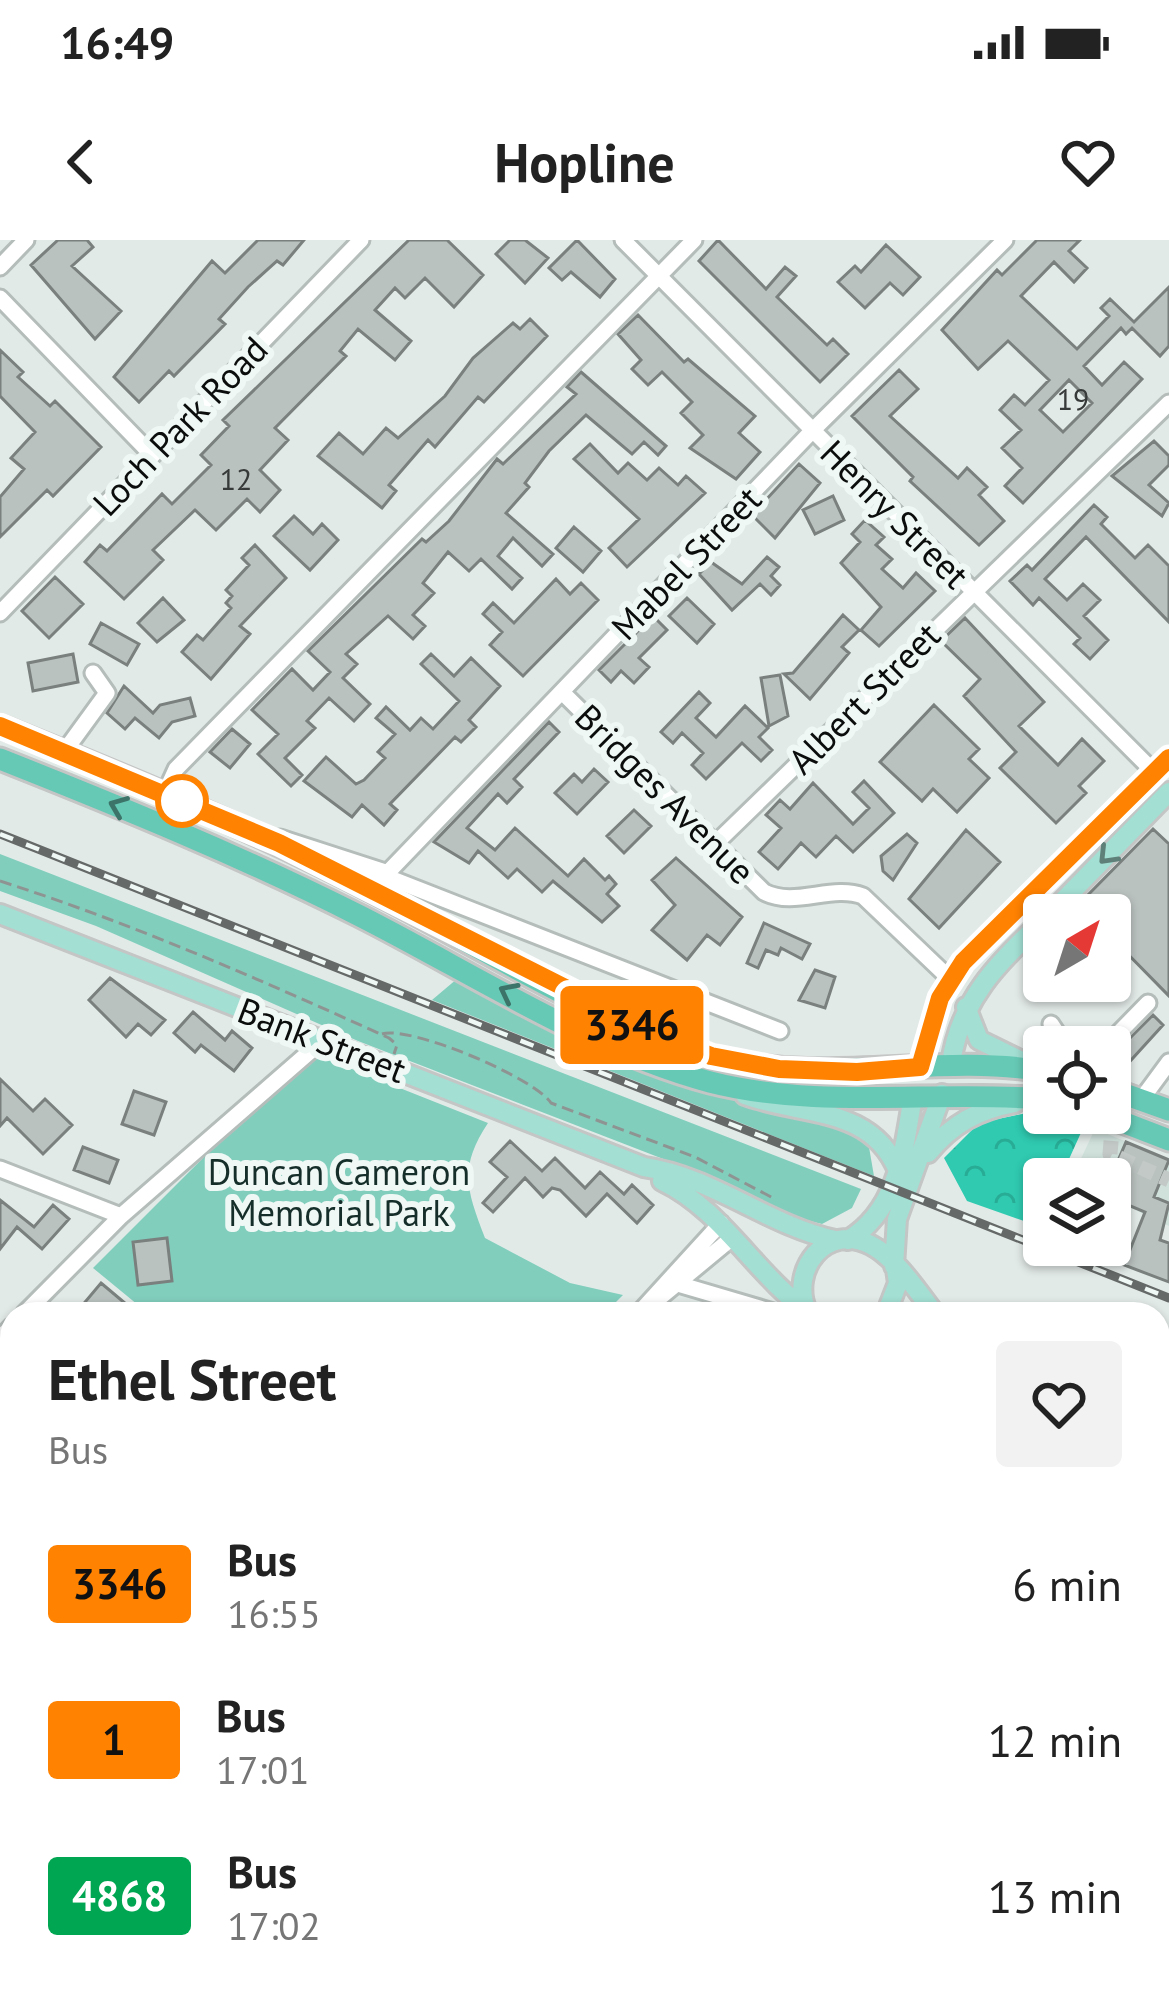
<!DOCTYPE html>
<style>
body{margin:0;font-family:"PT Sans",sans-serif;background:#f2f2f2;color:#222;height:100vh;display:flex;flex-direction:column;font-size:45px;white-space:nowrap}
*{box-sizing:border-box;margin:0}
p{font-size:39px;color:#767676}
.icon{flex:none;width:66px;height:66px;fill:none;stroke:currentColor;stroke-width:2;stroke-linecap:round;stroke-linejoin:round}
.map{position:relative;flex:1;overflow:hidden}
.sheet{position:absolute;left:0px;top:1062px;width:1170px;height:699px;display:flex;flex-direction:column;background:#fff;border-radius:36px 36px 0 0;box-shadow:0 3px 9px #0004}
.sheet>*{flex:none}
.badge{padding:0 24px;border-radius:9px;font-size:42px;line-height:78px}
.needle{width:78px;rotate:39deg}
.buttons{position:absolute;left:1023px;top:654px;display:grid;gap:24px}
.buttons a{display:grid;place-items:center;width:108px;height:108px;border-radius:12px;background:#fff;box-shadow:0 3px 9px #0004;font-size:60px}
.map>.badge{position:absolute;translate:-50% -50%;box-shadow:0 0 0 6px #fff}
.round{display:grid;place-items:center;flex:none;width:126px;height:126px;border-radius:12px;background:#f2f2f2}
.head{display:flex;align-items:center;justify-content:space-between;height:204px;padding:0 48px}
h1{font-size:57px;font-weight:700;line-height:90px}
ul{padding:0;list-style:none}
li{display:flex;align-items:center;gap:36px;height:156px;padding:0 48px}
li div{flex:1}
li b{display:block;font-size:45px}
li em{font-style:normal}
li .badge{min-width:132px;font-weight:700;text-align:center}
.status{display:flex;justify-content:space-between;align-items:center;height:84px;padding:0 60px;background:#fff;direction:ltr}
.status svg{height:33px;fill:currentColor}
header{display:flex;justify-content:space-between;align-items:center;height:156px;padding:0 48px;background:#fff;font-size:54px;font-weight:700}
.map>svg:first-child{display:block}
</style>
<div class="status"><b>16:49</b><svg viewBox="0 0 49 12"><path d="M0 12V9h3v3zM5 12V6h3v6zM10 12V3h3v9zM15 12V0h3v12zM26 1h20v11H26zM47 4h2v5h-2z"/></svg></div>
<header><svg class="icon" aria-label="back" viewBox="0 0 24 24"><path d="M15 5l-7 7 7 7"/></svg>Hopline<svg class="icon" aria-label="heart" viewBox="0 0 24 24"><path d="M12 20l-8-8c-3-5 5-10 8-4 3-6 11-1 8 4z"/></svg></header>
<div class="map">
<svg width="1169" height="1759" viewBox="0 0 1169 1759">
<defs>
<pattern id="forest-crowns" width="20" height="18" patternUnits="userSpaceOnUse" patternTransform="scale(3)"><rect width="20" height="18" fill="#2fcab0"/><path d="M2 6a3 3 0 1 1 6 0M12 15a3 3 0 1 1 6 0" fill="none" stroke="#28ac96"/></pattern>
</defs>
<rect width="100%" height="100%" fill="#e2eae8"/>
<path fill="#d0e1dc" d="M1095,889L1169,919V986L1110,958V939H1084L1076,929Z
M544,1749H1076L1086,1759H534Z"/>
<path fill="#82cebd" d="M0,614L861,949L852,968L822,984L778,973L715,939L358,801L96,686L0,651Z
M458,738L696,848L821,879L857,895L869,907L874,936L432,760Z
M309,812L488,883C458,928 467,951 485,998L570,1043L623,1055L604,1074H149L93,1028Z
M26,1749H345L355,1759H36Z"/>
<path fill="url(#forest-crowns)" d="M1041,870L1084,886L1060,939H1044V976L1024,981L967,961L944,918L979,883Z"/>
<path fill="#bac2c0" stroke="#79807e" stroke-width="3" fill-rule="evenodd" d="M58,0H87L93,7L72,26L121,71L95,99L31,25Z
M258,0H304L283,25L277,21L248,47L219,79L225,84L174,136L169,131L139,162L114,137L212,21L225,33Z
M409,0H447L483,35L454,67L425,38L405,58L395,48L375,70L411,101L395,120L358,89L340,111L346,116L275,188L288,200L260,230L280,250L260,272L247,259L216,290L195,270L153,310L163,320L124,359L85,322L100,305L107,311L162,254L172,264L211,225L201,215L229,186L223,180Z
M510,0H525L548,18L525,43L496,14Z
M577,0L615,39L600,57L571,32L562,40L549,28Z
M718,0L766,49L785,27L796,36L777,57L827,105L833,99L848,114L820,142L699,21Z
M1037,0H1080L1069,11L1087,28L1074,42L1054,22L1021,56L1077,109L1109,76L1101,68L1110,59L1134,82L1169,47V106L1160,116L1132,88L1126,94L1121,88L1084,126L1102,145L1124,122L1142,139L1023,263L1005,246L1022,228L1002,208L1021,190L1000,170L1014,155L1025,165L1049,140L1008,101L978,129L942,90L997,30L1002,35ZM1069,140L1092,163L1063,192L1040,170Z
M886,5L920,37L903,55L890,43L865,68L838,42L855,26L861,32Z
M638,75L684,122L688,119L755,176L739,193L760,212L736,239L690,208L703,195L681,173L692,162L662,132L648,145L632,129L641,120L618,94Z
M530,79L547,96L484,162L478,157L435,207L428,200L389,245L396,251L382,268L318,216L339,193L363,214L386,188L398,198L445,156L473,118L513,83L520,89Z
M0,110L23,132L18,137L50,166L55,161L101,207L53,256L47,250L0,297V257L24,229L11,218L35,192L0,156Z
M899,130L918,149L890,176L958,238L967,228L987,247L979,255L1004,281L979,305L910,241L913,237L852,176Z
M581,132L666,206L658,215L644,202L632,214L586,175L549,211L525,243L529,247L506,273L553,314L542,326L513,298L498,316L522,338L512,349L481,319L469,331L448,312L423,343L434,353L413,375L425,386L413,399L388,376L346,414L357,424L343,438L370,464L354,481L329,458L307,481L315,488L285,518L302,535L291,546L258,514L278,494L252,470L292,429L313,450L330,432L308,411L422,299L426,302L449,281L497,219L503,224L576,154L567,147Z
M1154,201L1169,216V225L1149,245L1169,263L1162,276L1112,236Z
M590,204L618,233L628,223L647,240L659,228L678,245L686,236L705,253L627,327L609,308L639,279L574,219Z
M799,224L820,243L775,298L752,275Z
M833,256L844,280L815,294L803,270Z
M1094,265L1107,277L1101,284L1135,318L1148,305L1169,326V382L1086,297L1045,339L1067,360L1083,344L1100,360L1084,376L1108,400L1090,419L1074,404L1080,398L1039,358L1033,365L1010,341L1027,325L1032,330Z
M294,276L313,294L322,284L338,300L310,330L274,296Z
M865,280L884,297L876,305L892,319L882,329L903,348L916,333L935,351L879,406L861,390L881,367L841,323L860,302L852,294Z
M574,287L601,311L583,332L556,308Z
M255,305L286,338L240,386L250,394L211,439L182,412L197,395L203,400L231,368L226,363L232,356L226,350L249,325L242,318Z
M767,317L779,327L771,336L780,345L771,355L760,344L732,370L699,334L711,322L742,344Z
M55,337L83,364L49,398L22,371Z
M556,339L570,354L581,343L598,360L523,436L490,405L502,392L483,374L493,363L514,383Z
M163,358L184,380L157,402L138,383Z
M687,358L714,384L697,403L669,376Z
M843,375L859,390L842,407L849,413L810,459L784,434L793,433Z
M653,376L667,390L639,418L649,427L634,443L621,431L611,442L599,430Z
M965,378L1044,462L1019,486L1058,525L1082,499L1104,521L1079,546L1086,553L1056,583L1000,528L1016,512L964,456L980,439L941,401Z
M101,383L139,404L127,425L90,404Z
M73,414L78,442L33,451L28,423Z
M431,414L454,436L471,418L500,446L469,480L476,487L461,502L455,497L390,564L397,570L384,585L362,565L352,577L304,541L326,517L356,544L364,540L385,518L378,512L395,494L376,478L386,467L410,490L421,478L433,489L459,461L421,424Z
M780,435L788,476L769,486L761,438Z
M124,446L153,473L160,465L190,458L195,476L172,482L159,498L135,478L125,489L107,473Z
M699,452L710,463L696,478L716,497L745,466L768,488L759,497L772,510L761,521L742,503L706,539L692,525L703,513L682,493L673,503L661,492Z
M934,465L979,509L969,519L989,538L957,572L933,549L922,561L880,522Z
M549,482L559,492L514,539L522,547L507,563L498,554L467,588L495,610L515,588L568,636L584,619L605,640L609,636L616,644L607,654L619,666L602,682L553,641L542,652L517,629L508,638L478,611L469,623L434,602Z
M232,489L250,504L230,528L210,512Z
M594,529L608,542L577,574L555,553L574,534L582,542Z
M864,541L894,573L853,612L836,596L816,617L801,603L778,629L759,612L781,588L766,575L780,560L790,569L813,543L853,584L869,568L853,552Z
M634,570L651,586L624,613L607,596Z
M1153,589L1169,604V756L1110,696V675H1090L1079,664Z
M966,590L1000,622L939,688L909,659Z
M907,594L917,603L893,640L883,631L881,616Z
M676,618L742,677L720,705L707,695L687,720L652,690L675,665L652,640Z
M764,683L810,704L802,719L781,708L778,715L766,710L758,728L747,723Z
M815,730L835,737L825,768L799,760Z
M110,738L165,780L151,795L138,784L126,797L89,760Z
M193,772L225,800L232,791L252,808L234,831L201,805L195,812L174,793Z
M1153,775L1163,785L1122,830L1110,818Z
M0,839L33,871L45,859L72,885L43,914L7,878L0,886Z
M134,851L166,862L154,895L122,884Z
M510,901L542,931L555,918L585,948L600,932L624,954L632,945L653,965L637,983L607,954L586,976L560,950L552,948L543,957L525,938L493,972L483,963L507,937L490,922Z
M1126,902L1169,920L1154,957L1169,963L1160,1000L1169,1003V1042L1124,1025L1145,972L1116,960L1127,935L1114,930Z
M83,907L118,920L109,943L74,930Z
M0,960L34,987L53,965L69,979L42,1009L17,987L0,1009Z
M167,998L172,1041L138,1045L133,1002Z
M101,1043L126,1064L118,1074H75Z"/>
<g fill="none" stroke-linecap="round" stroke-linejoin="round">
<path stroke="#c2c9c7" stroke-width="15" stroke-dasharray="15 8" stroke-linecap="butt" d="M1113,878L1110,914L1169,940"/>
<defs>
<path id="minor" d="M623,0L1154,532
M0,27L26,0
M0,58L152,215
M0,373L361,0
M562,452L764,652C795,668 831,644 863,656L950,739
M64,512L107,453L93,433
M165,553L176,529L694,0
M280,598L385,632
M714,605L1169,163
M382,635L780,791
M371,650L812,191L1005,0
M1051,784L1061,799L1077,807
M1105,807L1148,763
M1141,860L1169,822
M0,929L121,976
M678,1044L780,1074
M657,1060L732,998
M24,1074L121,976L322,801
M638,1074L721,983
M0,1098L12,1086
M1158,1217L1169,1221
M0,1393L12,1381
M1158,1407L1169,1396
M1158,1663L1169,1674
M0,1706L12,1694
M518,1759L528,1749
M1153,1759L1169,1743"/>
<path id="major" d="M0,674L644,927C713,937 767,985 835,1000
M1049,675L1169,552
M966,767L979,800L1042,831
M951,824C959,761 999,721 1044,680
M920,827L940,759L963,722L1169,518
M745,855C802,876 872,866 898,931
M928,913C953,883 978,870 1015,863
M662,941C724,971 755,1035 811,1074
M848,1000C898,970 904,910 913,856
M894,1026L897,979L942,854
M807,1071C789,1030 826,982 871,1005C896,1018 918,1052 935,1074
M886,1074L898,1043L896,1029
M1158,1353L1169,1364"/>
<path id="highway" d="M0,486C127,537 253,589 374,652C477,704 610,789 718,818C827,846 935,813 1044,831
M0,519C121,567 241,616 358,675C471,732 587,809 710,842C820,870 933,850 1044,859
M1110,849L1169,870
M1099,873L1169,900"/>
</defs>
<use href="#minor" stroke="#b5bdbb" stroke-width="21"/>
<use href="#major" stroke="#c4c5c5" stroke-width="24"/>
<use href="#highway" stroke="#c4c5c5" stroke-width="27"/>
<path stroke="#8e9492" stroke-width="3" stroke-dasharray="12 6" stroke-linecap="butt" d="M0,641C134,684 261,740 389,798L397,805L394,814
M382,794C410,785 535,838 551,863L695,917L775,959"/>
<use href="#minor" stroke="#fff" stroke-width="15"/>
<use href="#major" stroke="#a3dfd3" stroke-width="18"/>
<use href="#highway" stroke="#66c9b5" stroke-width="21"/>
<defs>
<path id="rail" d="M0,594L1169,1058"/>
</defs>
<use href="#rail" stroke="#656a68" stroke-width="9"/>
<use href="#rail" stroke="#eff8f5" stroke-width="4.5" stroke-dasharray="14" stroke-linecap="butt"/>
</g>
<defs><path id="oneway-chevron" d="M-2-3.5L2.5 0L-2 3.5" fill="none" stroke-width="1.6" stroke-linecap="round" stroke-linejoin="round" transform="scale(3)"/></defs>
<g stroke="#3d7469">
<use href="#oneway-chevron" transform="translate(118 566) rotate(-158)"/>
<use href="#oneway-chevron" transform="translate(508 752) rotate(-153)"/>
</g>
<use stroke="#5e8079" href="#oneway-chevron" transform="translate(1107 616) rotate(134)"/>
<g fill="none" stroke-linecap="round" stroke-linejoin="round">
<defs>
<path id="line" d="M0,486L279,603L668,800L711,816L779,829L857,832L920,827L940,758L963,722L1169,518"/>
</defs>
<use href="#line" stroke="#fff" stroke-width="27"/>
<use href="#line" stroke="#ff8200" stroke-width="18"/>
</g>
<circle fill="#fff" stroke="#ff8200" stroke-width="6" cx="182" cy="561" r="24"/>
<g text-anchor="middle" stroke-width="12" stroke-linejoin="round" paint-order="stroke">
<g font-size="30" fill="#363a39">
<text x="1073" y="170">19</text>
<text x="236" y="250">12</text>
</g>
<g font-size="36" fill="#0a0d0c" stroke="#eff8f5">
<text transform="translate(180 186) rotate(-46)" y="13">Loch Park Road</text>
<text transform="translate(895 274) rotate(45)" y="13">Henry Street</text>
<text transform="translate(686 323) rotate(-46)" y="13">Mabel Street</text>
<text transform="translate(864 458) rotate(-45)" y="13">Albert Street</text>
<text transform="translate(665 554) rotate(45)" y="13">Bridges Avenue</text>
<text transform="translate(322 800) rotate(21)" y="13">Bank Street</text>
</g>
<g font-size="36" fill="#162e29" stroke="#eff8f5">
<text x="339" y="945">Duncan Cameron<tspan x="339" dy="41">Memorial Park</tspan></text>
</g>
</g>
</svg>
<div class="buttons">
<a><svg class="needle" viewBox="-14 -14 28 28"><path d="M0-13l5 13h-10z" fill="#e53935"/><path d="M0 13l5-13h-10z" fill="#767676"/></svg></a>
<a><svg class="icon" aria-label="locate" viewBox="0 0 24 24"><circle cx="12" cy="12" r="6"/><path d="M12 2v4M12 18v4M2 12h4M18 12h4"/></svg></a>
<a><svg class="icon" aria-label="layers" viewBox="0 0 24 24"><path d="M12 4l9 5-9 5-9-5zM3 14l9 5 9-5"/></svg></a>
</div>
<b class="badge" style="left:632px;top:785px;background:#ff8200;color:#111">3346</b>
<section class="sheet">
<div class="head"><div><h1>Ethel Street</h1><p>Bus</p></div><a class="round"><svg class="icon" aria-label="heart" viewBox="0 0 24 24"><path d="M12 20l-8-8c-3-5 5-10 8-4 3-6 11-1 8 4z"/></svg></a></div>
<ul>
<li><span class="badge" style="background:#ff8200;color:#111">3346</span><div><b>Bus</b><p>16:55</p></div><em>6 min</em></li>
<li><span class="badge" style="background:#ff8200;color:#111">1</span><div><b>Bus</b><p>17:01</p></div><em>12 min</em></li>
<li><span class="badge" style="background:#00a651;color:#fff">4868</span><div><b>Bus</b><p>17:02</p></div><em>13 min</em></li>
</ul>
</section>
</div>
